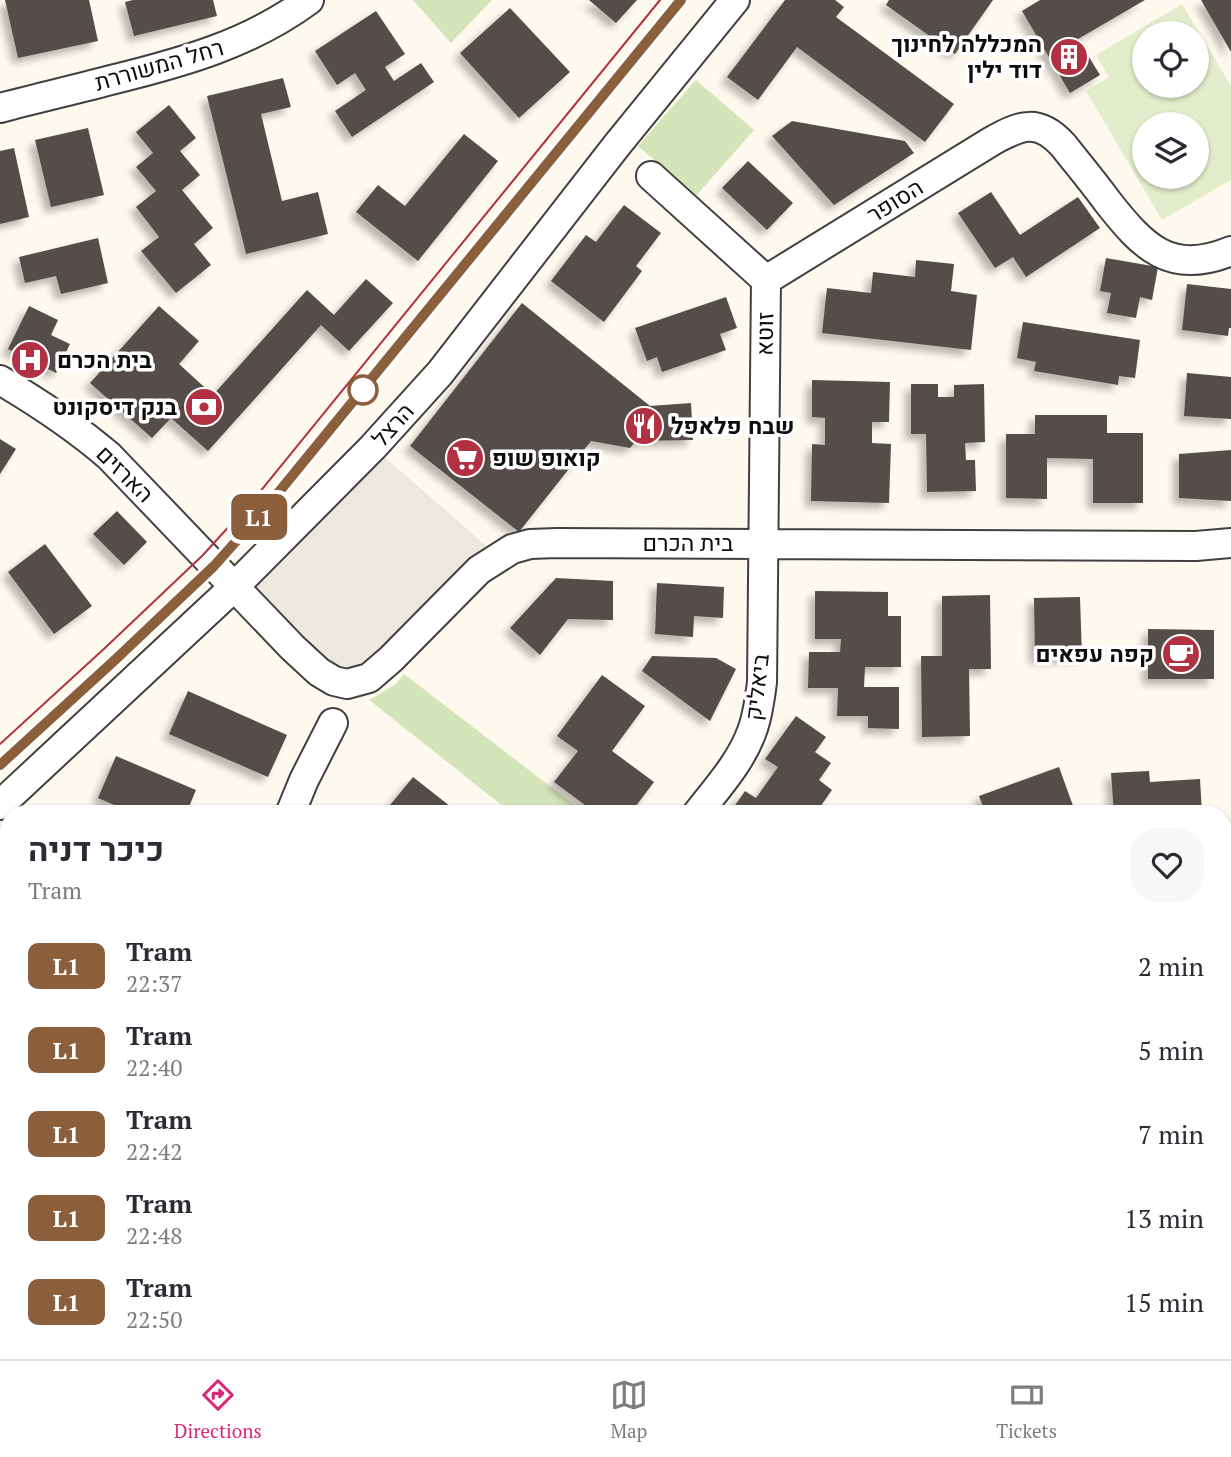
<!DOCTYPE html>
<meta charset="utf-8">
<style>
body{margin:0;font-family:"PT Serif",Heebo,serif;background:#f7f7f7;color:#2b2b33;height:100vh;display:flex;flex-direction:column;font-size:26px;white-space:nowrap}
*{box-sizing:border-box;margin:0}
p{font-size:23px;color:#7c7c81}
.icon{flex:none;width:38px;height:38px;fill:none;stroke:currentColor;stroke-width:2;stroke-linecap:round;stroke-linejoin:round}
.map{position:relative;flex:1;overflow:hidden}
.side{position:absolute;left:0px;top:805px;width:1232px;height:555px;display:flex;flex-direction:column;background:#fff;border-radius:28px 28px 0 0;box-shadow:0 2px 5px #0004}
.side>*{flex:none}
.badge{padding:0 14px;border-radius:10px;font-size:24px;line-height:46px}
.buttons{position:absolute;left:1132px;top:21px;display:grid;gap:14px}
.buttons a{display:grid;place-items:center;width:77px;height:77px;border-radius:50%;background:#fff;box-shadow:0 2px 5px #0004;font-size:35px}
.map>.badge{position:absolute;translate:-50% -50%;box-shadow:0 0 0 4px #fff}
.round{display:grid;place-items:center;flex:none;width:74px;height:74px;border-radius:28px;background:#f7f7f7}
.head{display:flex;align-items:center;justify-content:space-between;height:119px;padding:0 28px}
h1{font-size:33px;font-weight:700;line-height:52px}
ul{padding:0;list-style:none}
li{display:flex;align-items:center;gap:21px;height:84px;padding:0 28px}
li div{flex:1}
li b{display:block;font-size:26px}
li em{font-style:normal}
li .badge{min-width:77px;font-weight:700;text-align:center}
.dock{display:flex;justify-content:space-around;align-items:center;height:98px;border-top:2px solid #e1e1e2;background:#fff;font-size:19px;color:#7c7c81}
.dock a{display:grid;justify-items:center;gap:4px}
.dock .on{color:#db2777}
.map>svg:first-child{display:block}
</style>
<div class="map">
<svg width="1231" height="1359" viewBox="0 0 1231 1359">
<defs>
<filter id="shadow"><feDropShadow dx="-6" dy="6" stdDeviation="3.5" flood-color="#0004"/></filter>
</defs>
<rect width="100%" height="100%" fill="#fef9ee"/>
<path fill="#d4e5ba" d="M413,0H492L451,43Z
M696,80L754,130L696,196L638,146Z
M404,674L586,814H513L369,700L396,684Z"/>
<path fill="#e4edcb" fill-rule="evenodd" d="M1182,4L1231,86V180L1162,220L1086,91L1109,77L1096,55ZM1144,33H1197V86H1144ZM1144,124H1197V177H1144Z"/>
<path fill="#ede8de" d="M373,447L498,556L347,684L234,587Z"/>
<path fill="#544d4a" filter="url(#shadow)" d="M5,0H89L98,41L18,58Z
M133,0H213L217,16L134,36L125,2Z
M589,0H637L616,23Z
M785,0H835L844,7L836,17L954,104L925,142L797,47L758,100L727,77Z
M889,0H993L955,54L886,5Z
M1040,0H1145L1078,39L1100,75L1070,93L1022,11Z
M1201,0H1231V52Z
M510,8L570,72L519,118L460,53Z
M376,11L405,54L385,67L394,81L421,63L434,82L352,137L335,111L366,90L355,73L337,85L315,51Z
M283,78L291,107L261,114L282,201L318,192L328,234L246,254L207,96Z
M169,105L196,138L180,151L200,175L182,190L213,228L194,244L211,265L176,293L141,251L159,237L136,207L156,191L136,167L153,153L136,132Z
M792,121L905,141L914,153L834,205L772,136Z
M88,128L104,195L51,207L35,140Z
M464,134L498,161L418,261L356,212L378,185L405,206Z
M14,148L29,217L0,224V151Z
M748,161L793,203L767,230L722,188Z
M991,192L1020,235L1078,197L1100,228L1026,277L1013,257L995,268L958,213Z
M624,205L661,233L636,266L642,271L604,322L551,281L586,235L596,242Z
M98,238L108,283L61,294L56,276L25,283L19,257Z
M1106,258L1158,267L1152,300L1140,297L1136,318L1107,313L1111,293L1100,291Z
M916,260L954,264L951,291L977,295L971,350L822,333L827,288L871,293L873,272L915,277Z
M366,279L393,303L349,351L321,325L208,451L171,418L152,438L90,383L159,306L199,341L179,364L213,395L307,290L334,315Z
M1187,284L1231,289V328H1229L1228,336L1182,330Z
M726,297L737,328L720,334L726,350L662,372L657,357L647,361L635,328Z
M522,303L650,406L691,403L693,440L636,441L630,448L591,441L519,532L410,446Z
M29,306L58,320L51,335L70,344L56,373L8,349Z
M1023,322L1140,340L1135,378L1119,376L1118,385L1034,371L1036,362L1017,358Z
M1187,373L1231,377V419L1184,416Z
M812,380L890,382L889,422H872V443L891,444L889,503L811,501L812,444L825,445V418L812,417Z
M911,384H938V397H954V385L984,384L985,442L965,443L966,460H975L976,491L927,492L926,434H911Z
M1035,415H1107V433H1143V503H1093V459L1047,458V499L1006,498V434H1035Z
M0,439L16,449L0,474Z
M1231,450V501L1179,498V454Z
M117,511L147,542L124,565L93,534Z
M45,544L92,606L54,634L8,572Z
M556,578L613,581V620L568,619L540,655L510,628Z
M657,583L724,587L723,618L694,616L693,637L655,634Z
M815,591L888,592V616H901V667H865L864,687H899V729L868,728V716H837L838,688H808L809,652H840L841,639H815Z
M990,595L991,669H969L970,736L922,737L921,656H942V596Z
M1080,597L1082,657L1035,658L1034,598Z
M1148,629L1214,630V679H1148Z
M652,656L716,658L736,669L710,721L642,671Z
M602,675L645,706L612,751L654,782L630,814H597L554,782L578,751L557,736Z
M188,691L287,735L268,777L169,734Z
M796,716L826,737L815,752L831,763L819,780L832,790L815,814H729L745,791L756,798L778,767L765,759Z
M116,756L196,790L186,814H135L98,798Z
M1059,767L1076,814H986L979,796Z
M1149,771L1150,782L1200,779L1202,814H1114L1111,773Z
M413,777L460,814H391L386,810Z
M0,912L9,916V966L0,962Z
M1223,963H1231V1051H1223Z
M9,1007V1042L0,1038V1027Z
M1231,1083V1124L1226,1121L1223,1124V1094Z
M9,1089V1179L0,1168V1097Z
M1223,1151L1231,1157V1253L1223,1248Z
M0,1247L9,1252V1272L0,1288Z
M1223,1325L1231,1331V1359H1189L1177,1351H1223Z
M94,1351H165L161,1359H90Z
M321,1351H355L360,1359H308Z
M384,1351H423L409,1359H389Z
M552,1351H624L608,1359H556Z
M734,1351H742L746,1359H719Z
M801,1351H865L868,1359H805Z"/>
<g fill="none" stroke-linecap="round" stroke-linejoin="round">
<defs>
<path id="minor" d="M0,108C38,98 77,89 115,79C184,62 251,43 309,0
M651,176L766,280L762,682C760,698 758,715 752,731C741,762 717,788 697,814
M766,280L992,141C1021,125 1038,118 1063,145C1078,164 1093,182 1107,201C1143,247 1170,276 1231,251
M0,380C39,403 75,427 109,456L293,648L319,672L334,681L347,684L369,678L391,659L479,570L512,549L530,544L557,543L1196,546L1231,543
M0,805L234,587L373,447L440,373L617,145L735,0
M290,814L304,780L333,723
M1223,918H1231
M1223,1287L1231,1293
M504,1351L509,1359
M944,1351L946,1359
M213,1359L222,1351"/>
</defs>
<use href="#minor" stroke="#404040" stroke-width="32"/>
<use href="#minor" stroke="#fff" stroke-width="28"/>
<path stroke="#b13041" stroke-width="2" d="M0,744L106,647L203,555L254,499L660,0
M0,765L116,659L214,566L265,509L681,0"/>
</g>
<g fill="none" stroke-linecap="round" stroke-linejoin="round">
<defs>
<path id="line" d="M0,765L116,659L214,566L265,509L681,0"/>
</defs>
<use href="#line" stroke="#fff" stroke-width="16"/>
<use href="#line" stroke="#8b5e3c" stroke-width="10"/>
</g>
<defs>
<symbol id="building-disc" viewBox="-11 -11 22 22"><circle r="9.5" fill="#b13041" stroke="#fff"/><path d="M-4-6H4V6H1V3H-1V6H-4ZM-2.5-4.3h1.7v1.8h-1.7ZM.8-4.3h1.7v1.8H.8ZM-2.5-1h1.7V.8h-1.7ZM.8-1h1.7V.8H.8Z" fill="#fff"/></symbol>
<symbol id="hospital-disc" viewBox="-11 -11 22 22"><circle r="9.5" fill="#b13041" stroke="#fff"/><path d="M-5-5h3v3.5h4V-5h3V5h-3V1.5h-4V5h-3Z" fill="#fff"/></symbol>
<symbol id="bank-disc" viewBox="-11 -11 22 22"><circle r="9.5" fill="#b13041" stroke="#fff"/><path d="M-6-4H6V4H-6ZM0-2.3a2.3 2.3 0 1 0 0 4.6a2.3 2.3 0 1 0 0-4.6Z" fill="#fff"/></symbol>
<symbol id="restaurant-disc" viewBox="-11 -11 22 22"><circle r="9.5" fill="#b13041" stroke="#fff"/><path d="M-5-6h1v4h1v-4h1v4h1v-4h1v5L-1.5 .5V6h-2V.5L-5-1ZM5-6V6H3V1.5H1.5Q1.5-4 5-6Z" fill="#fff"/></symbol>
<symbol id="supermarket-disc" viewBox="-11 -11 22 22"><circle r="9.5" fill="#b13041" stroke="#fff"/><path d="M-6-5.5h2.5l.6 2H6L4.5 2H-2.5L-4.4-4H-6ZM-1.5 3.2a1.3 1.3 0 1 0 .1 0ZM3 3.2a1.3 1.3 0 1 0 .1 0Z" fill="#fff"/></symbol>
<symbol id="cafe-disc" viewBox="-11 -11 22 22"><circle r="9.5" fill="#b13041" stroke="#fff"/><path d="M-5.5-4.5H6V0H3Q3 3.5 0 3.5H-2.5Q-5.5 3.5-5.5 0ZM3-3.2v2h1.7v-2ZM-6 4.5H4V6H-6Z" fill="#fff"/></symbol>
</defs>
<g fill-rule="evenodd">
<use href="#building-disc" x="1047" y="35" width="44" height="44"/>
<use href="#hospital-disc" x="8" y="338" width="44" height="44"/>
<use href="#bank-disc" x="182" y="385" width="44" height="44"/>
<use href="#restaurant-disc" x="622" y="404" width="44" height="44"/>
<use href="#supermarket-disc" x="443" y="436" width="44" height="44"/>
<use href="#cafe-disc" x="1159" y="632" width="44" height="44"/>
</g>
<circle fill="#fff" stroke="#8b5e3c" stroke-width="3.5" cx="363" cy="390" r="14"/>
<g text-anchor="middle" stroke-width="7" stroke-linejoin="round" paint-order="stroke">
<g font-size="23" font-weight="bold" fill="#0d0d0d" stroke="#fff" text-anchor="end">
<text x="1042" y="52">המכללה לחינוך<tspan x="1042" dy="26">דוד ילין</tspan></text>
<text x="57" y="368" text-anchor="start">בית הכרם</text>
<text x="177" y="415">בנק דיסקונט</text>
<text x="671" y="434" text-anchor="start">שבח פלאפל</text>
<text x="492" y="466" text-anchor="start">קואופ שופ</text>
<text x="1154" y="662">קפה עפאים</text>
</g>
<g font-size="23" fill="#0d0d0d" stroke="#fff">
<text transform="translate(159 65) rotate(-16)" y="8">רחל המשוררת</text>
<text transform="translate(895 201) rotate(-32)" y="8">הסופר</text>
<text transform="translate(765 334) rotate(-89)" y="8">זוטא</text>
<text transform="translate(393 425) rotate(-48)" y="8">הרצל</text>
<text transform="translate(125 474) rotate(45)" y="8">הארזים</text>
<text x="688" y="551">בית הכרם</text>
<text transform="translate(757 687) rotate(-83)" y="8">ביאליק</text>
</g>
</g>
</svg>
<div class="buttons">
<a><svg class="icon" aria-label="locate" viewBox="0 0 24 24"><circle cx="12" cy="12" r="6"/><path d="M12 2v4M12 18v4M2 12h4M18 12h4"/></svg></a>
<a><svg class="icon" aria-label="layers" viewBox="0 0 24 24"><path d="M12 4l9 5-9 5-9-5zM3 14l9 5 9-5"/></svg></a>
</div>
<b class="badge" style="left:259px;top:517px;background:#8b5e3c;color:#fff">L1</b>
<section class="side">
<div class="head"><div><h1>כיכר דניה</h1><p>Tram</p></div><a class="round"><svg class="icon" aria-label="heart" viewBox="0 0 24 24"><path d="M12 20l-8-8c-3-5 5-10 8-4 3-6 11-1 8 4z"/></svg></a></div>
<ul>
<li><span class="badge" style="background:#8b5e3c;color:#fff">L1</span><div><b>Tram</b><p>22:37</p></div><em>2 min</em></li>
<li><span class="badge" style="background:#8b5e3c;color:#fff">L1</span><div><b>Tram</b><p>22:40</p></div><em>5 min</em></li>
<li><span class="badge" style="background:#8b5e3c;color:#fff">L1</span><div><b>Tram</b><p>22:42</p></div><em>7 min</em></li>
<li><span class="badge" style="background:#8b5e3c;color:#fff">L1</span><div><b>Tram</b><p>22:48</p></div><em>13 min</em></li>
<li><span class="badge" style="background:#8b5e3c;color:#fff">L1</span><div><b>Tram</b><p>22:50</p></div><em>15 min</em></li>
</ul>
</section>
</div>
<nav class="dock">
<a class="on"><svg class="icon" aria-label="directions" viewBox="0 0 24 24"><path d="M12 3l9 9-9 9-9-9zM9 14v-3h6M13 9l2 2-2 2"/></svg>Directions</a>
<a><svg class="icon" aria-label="map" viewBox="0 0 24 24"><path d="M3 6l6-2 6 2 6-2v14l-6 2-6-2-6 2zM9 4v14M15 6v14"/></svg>Map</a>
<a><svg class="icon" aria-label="tickets" viewBox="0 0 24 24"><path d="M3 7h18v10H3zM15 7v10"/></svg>Tickets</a>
</nav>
